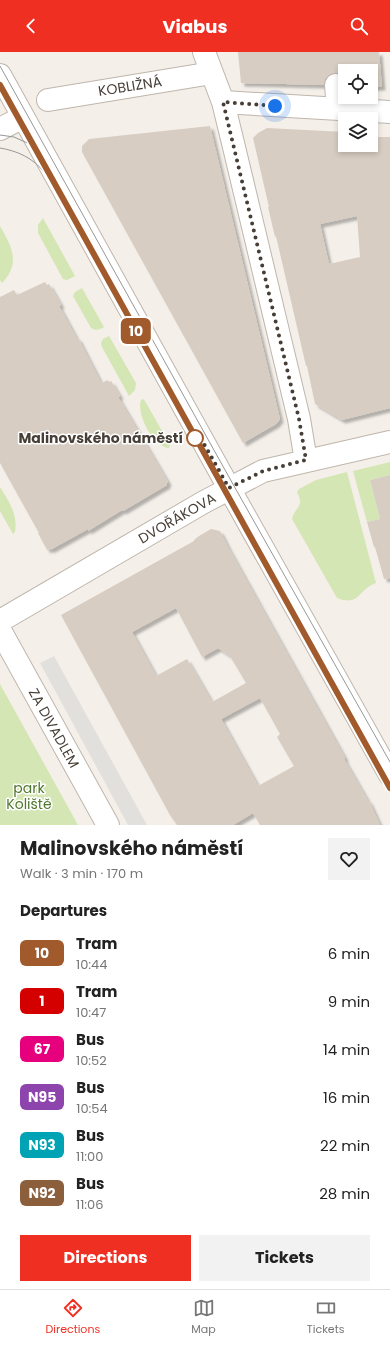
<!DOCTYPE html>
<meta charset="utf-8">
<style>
body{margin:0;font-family:Poppins,sans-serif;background:#f2f2f2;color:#222;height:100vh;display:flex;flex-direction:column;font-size:15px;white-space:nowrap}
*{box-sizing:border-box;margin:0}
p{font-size:13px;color:#767676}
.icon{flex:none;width:22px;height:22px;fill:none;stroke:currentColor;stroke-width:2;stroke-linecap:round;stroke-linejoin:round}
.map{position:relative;height:773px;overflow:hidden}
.sheet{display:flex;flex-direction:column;background:#fff;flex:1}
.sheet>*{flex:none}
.badge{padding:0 8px;border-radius:6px;font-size:14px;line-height:26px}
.buttons{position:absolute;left:338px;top:12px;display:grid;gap:8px}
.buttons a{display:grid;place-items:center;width:40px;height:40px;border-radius:0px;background:#fff;box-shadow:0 2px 6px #0003;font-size:20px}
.you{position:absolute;width:20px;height:20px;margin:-10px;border:3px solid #fff;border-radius:50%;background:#1a73e8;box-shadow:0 0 0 6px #1a73e833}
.map>.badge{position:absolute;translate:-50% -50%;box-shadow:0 0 0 2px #fff}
h2{padding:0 20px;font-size:15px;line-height:36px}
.round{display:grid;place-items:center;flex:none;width:42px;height:42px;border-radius:0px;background:#f2f2f2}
.head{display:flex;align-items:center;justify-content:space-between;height:68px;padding:0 20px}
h1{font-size:19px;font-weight:700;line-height:30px}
.action{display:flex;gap:8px;margin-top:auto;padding:8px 20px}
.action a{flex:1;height:46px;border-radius:0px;background:#f02f23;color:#fff;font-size:16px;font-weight:700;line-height:46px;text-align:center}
.action a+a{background:#f2f2f2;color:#222}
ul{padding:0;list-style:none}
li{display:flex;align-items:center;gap:12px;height:48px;padding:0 20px}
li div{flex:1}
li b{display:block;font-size:15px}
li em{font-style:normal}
li .badge{min-width:44px;font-weight:700;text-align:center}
header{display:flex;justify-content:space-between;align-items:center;height:52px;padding:0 20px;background:#f02f23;color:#fff;font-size:18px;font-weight:700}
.tabs{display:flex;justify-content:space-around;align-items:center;height:56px;border-top:1px solid #e0e0e0;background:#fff;font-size:11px;color:#767676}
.tabs a{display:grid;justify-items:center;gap:2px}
.tabs .active{color:#f02f23}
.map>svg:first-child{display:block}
</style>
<header><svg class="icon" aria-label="back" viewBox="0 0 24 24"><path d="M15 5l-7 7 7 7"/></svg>Viabus<svg class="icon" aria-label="search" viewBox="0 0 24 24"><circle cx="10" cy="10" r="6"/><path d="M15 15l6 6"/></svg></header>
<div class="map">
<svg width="390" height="773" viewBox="0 0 390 773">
<defs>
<filter id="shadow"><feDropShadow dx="3.5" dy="3.5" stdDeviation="1" flood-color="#0004"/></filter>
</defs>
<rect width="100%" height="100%" fill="#f4efe9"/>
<path fill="#d4e6b3" d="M43,166L75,224L67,228L63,227L38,181V173Z
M0,174C12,195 21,211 2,231L0,228Z
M82,236L104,275C99,278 96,279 91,276L73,244L75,240Z
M109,284L136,331L135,338L129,344L102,295L101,291L103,287Z
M143,347L145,349L170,393L169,396C153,395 136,362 141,348Z
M390,410V423L370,428L380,467L367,470L353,419Z
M347,420L376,531C358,537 360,555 337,546L292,467C295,454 305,456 297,440L299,437L316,428Z
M0,435C9,450 18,462 15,480L13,482L0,459Z
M0,632L78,773H0Z"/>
<path fill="#e2e0dd" d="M54,604L147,773H128L40,611Z"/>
<path fill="#d8cdc2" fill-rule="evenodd" filter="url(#shadow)" d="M238,0H379L382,35H371V19H345V25L341,22L335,21L329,23L325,27L324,33L241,31Z
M210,74L280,367L276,372L243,391L82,100V94L89,87Z
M267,76L345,80V93H371V85H390V356L342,368L315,352L307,314H306L276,184L275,185L268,155H269L253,86L258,81ZM357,164L360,205L329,212L320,172Z
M45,230L47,233L49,232L61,253L59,254L77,287L78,286L101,331L108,328L109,330L111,329L120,344L118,345L168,430L167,431V433L123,459L122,458L88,479V477L50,498V496L47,498L38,481H39L0,411V245L14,238L17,243Z
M390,423V526L384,527L375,495H374L367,470L380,467L370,428Z
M211,477L220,479L229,497L345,706L344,707L368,749H369L380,773H260L253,761L233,773H177L170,763L61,563L194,489V488L199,484ZM176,556L202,605L218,596L230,604L246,631L212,650L187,607L156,624L132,580ZM260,646L280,682L277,685L294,714L258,734L221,667Z"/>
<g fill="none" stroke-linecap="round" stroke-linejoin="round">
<defs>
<path id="street" d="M204,0L223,50L233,91L299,367L306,409
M0,23L229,436L390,723
M336,33L338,57
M48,48L212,21
M223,50L390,60
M0,77L23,65
M0,569L204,450L263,419L390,390
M0,578L108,773"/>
</defs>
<use href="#street" stroke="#bfb6ac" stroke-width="24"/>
<use href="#street" stroke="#fff" stroke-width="22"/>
<path stroke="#979797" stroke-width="1" d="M0,14L234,434L390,710
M0,33L390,736
M0,83L14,85L34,94
M0,96C18,99 33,106 44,120"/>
</g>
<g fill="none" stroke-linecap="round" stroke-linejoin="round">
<defs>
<path id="line" d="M0,33L390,736"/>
</defs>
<use href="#line" stroke="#fff" stroke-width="9"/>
<use href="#line" stroke="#a05a2c" stroke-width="6"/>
<path stroke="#473f37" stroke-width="4" stroke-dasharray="0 7.2" d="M195,386L200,385L229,436L263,419L306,408L299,367L223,50L275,54"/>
</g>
<circle fill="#fff" stroke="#a05a2c" stroke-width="2" cx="195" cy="386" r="8"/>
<g text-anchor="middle" stroke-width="3" stroke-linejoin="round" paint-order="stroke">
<g font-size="14" fill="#473f37" stroke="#fff">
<text transform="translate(130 34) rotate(-9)" y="5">KOBLIŽNÁ</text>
<text transform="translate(177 466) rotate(-30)" y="5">DVOŘÁKOVA</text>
<text transform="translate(54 676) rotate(61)" y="5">ZA DIVADLEM</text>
</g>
<g font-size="14" font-weight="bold" fill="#473f37" stroke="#fff" text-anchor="end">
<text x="183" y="391">Malinovského náměstí</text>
</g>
<g font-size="14" fill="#50772d" stroke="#fff">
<text x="29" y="741">park<tspan x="29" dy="16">Koliště</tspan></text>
</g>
</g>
</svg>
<div class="buttons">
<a><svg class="icon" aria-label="locate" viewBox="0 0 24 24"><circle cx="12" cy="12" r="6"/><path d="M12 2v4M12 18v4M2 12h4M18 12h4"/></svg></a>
<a><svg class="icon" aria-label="layers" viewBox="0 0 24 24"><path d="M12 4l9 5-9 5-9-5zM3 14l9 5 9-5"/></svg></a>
</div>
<div class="you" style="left:275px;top:54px"></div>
<b class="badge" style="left:136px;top:279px;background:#a05a2c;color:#fff">10</b>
</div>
<section class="sheet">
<div class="head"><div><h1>Malinovského náměstí</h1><p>Walk · 3 min · 170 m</p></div><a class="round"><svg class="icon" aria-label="heart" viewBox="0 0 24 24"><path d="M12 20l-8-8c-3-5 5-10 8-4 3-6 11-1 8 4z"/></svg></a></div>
<h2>Departures</h2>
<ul>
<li><span class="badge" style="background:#a05a2c;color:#fff">10</span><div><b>Tram</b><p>10:44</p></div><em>6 min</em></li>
<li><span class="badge" style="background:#d40000;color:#fff">1</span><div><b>Tram</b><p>10:47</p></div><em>9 min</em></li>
<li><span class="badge" style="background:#e6007e;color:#fff">67</span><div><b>Bus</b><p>10:52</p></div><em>14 min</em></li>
<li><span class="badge" style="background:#8e44ad;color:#fff">N95</span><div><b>Bus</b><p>10:54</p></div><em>16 min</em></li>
<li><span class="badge" style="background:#00a3b4;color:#fff">N93</span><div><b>Bus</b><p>11:00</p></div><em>22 min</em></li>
<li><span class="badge" style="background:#8b5e3c;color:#fff">N92</span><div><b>Bus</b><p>11:06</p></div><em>28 min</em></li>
</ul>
<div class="action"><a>Directions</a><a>Tickets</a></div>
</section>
<nav class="tabs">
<a class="active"><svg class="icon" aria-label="directions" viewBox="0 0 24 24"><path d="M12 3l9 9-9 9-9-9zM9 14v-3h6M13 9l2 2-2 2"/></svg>Directions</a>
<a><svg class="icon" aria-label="map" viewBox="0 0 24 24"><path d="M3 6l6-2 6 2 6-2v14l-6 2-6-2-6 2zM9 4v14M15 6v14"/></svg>Map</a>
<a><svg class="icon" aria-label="tickets" viewBox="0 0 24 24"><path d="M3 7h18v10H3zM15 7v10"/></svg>Tickets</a>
</nav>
